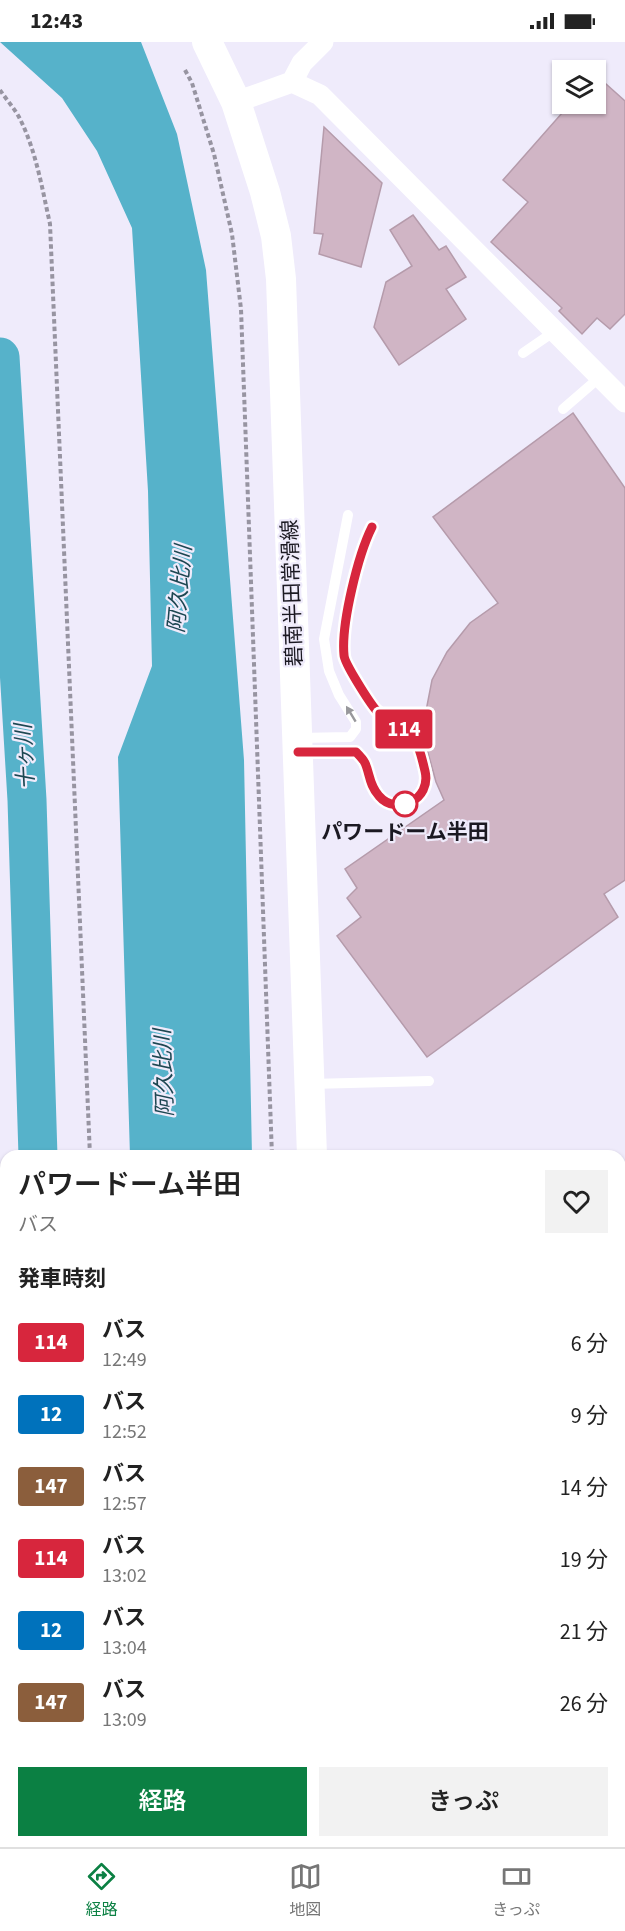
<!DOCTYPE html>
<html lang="ja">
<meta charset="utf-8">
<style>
body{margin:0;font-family:"Source Sans 3","Noto Sans JP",sans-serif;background:#f2f2f2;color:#222;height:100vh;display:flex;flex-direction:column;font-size:22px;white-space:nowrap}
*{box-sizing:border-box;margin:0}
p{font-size:20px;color:#767676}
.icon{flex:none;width:33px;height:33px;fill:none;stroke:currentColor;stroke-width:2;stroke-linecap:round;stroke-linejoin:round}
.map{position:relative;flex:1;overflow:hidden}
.details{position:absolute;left:0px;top:1108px;width:626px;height:698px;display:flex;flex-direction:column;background:#fff;border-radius:18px 18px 0 0;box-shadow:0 2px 4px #0004}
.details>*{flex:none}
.badge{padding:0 12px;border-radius:4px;font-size:21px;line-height:39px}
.fabs{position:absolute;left:552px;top:18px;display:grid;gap:12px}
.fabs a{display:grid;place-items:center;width:54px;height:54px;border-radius:0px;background:#fff;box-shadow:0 2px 4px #0004;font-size:30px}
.map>.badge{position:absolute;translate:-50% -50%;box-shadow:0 0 0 3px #fff}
h2{padding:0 18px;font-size:22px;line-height:54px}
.round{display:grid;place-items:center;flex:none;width:63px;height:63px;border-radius:0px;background:#f2f2f2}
.head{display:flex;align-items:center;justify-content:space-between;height:102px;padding:0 18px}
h1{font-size:28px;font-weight:600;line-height:45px}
.action{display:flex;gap:12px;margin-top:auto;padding:12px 18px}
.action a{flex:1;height:69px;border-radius:0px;background:#0b8043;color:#fff;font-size:24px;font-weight:600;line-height:69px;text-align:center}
.action a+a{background:#f2f2f2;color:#222}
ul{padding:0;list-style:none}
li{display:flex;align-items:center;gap:18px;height:72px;padding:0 18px}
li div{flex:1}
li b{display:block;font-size:22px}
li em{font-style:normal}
li .badge{min-width:66px;font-weight:700;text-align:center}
.status{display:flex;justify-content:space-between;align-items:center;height:42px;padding:0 30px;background:#fff;direction:ltr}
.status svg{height:16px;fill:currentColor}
.dock{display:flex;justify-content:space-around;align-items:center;height:84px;border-top:2px solid #e0e0e0;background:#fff;font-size:16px;color:#767676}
.dock a{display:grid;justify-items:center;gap:3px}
.dock .on{color:#0b8043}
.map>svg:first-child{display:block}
</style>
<div class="status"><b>12:43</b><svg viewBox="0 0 49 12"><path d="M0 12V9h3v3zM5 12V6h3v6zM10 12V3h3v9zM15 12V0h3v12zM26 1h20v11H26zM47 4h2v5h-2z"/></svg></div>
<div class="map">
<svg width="625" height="1805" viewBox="0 0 625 1805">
<rect width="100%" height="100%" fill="#efebfb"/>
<path fill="#56b2ca" d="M0,0H141L177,92L206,228L244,718L252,1114H130L118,715L152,624L148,449L132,186L97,109L62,56Z
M151,1800H288L289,1805H152Z"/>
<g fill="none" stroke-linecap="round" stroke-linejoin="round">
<path stroke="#56b2ca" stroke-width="39" d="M0,315L27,758L38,1114"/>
</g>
<path fill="#d0b5c5" stroke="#b59bab" stroke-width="1.5" d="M596,33L625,59V272L610,287L597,276L582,292L559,269L562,266L491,200L528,160L503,138L570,62H596Z
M324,85L382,141L361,225L319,212L323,192L314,191Z
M413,173L439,208L446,204L466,235L446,247L466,277L399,323L374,285L386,240L412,224L390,188Z
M573,371L625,446V838L604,852L618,875L427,1015L337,894L361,875L347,856L357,846L345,827L444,758L436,740L427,707L425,674L432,638L447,610L470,581L498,561L433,475Z"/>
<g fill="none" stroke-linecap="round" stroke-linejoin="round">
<path stroke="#9794a1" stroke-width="4" stroke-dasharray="4.5 3" stroke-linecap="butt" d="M185,28L192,41L214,112L232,192L241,267L272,1114
M0,48C6,57 14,66 19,75C36,108 42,146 50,182L90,1114
M0,1755H6
M114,1800V1805
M591,1805L617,1800"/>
<path stroke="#fff" stroke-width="10" d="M523,311L555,289
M563,367L600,335
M298,696L350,695L356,687V680L339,653L329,629L324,597L348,473
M299,710H356C359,713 363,717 365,721C370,732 370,744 379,754C397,774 432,758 425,729C422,717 419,701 410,691C401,681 386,677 376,668C370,661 344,621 344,613C341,582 358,513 372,485
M310,1042L429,1039"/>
<path stroke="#fff" stroke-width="21" d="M292,40L302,21L323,0
M236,60L292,40L320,53L625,360
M0,1286L6,1375
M0,1635L6,1621
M33,1800V1805
M501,1800L502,1805"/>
<path stroke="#fff" stroke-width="30" d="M207,0L236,60L265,150L276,194L281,237L312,1114
M620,1698L625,1694
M346,1800L347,1805
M447,1805L458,1800"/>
</g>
<defs><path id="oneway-solid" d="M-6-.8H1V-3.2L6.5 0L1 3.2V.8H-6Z" transform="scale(1.5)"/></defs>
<use fill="#98989c" href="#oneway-solid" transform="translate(351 672) rotate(-121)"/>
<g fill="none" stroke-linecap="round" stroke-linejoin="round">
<defs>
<path id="line" d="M298,710H356C359,713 363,717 365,721C370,732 369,743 379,754C396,774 432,758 425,729C422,717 419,701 410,691C401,681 386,677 376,668C370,661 344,621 344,613C341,582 358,513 372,485"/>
</defs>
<use href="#line" stroke="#fff" stroke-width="14"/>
<use href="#line" stroke="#d7263d" stroke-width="9"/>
</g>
<circle fill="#fff" stroke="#d7263d" stroke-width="3" cx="405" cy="762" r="12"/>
<g text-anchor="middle" stroke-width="4.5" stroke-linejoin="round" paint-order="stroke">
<g font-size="21" fill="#1b1922" stroke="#efebfb">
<text transform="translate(292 551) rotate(-92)" y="7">碧南半田常滑線</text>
</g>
<g font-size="21" font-weight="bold" fill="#1b1922" stroke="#efebfb">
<text x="405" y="797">パワードーム半田</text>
</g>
<g font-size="22" font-style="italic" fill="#1d4752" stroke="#efebfb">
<text transform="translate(179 547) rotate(-85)" y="8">阿久比川</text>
<text transform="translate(24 715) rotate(-93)" y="8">十ヶ川</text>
<text transform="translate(163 1031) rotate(-92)" y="8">阿久比川</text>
</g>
</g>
</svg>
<div class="fabs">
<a><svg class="icon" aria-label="layers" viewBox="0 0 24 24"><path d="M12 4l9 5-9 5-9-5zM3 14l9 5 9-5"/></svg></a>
</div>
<b class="badge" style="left:404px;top:687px;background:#d7263d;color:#fff">114</b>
<section class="details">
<div class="head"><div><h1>パワードーム半田</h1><p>バス</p></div><a class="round"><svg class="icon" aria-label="heart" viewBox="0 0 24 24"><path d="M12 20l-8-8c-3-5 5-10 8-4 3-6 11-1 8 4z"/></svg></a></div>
<h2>発車時刻</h2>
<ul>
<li><span class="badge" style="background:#d7263d;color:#fff">114</span><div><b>バス</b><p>12:49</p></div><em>6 分</em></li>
<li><span class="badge" style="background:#0072bc;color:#fff">12</span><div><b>バス</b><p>12:52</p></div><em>9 分</em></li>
<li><span class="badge" style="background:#8b5e3c;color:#fff">147</span><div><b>バス</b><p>12:57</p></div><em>14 分</em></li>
<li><span class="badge" style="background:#d7263d;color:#fff">114</span><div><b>バス</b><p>13:02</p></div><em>19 分</em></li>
<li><span class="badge" style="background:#0072bc;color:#fff">12</span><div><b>バス</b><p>13:04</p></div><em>21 分</em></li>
<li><span class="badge" style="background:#8b5e3c;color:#fff">147</span><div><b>バス</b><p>13:09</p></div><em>26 分</em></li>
</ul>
<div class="action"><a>経路</a><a>きっぷ</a></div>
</section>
</div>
<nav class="dock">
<a class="on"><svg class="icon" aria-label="directions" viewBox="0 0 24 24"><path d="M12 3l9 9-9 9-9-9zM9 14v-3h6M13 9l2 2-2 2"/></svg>経路</a>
<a><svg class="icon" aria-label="map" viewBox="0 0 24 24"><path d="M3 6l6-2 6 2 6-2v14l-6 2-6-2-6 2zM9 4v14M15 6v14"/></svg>地図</a>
<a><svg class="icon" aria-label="tickets" viewBox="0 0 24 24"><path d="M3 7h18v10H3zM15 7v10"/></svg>きっぷ</a>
</nav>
